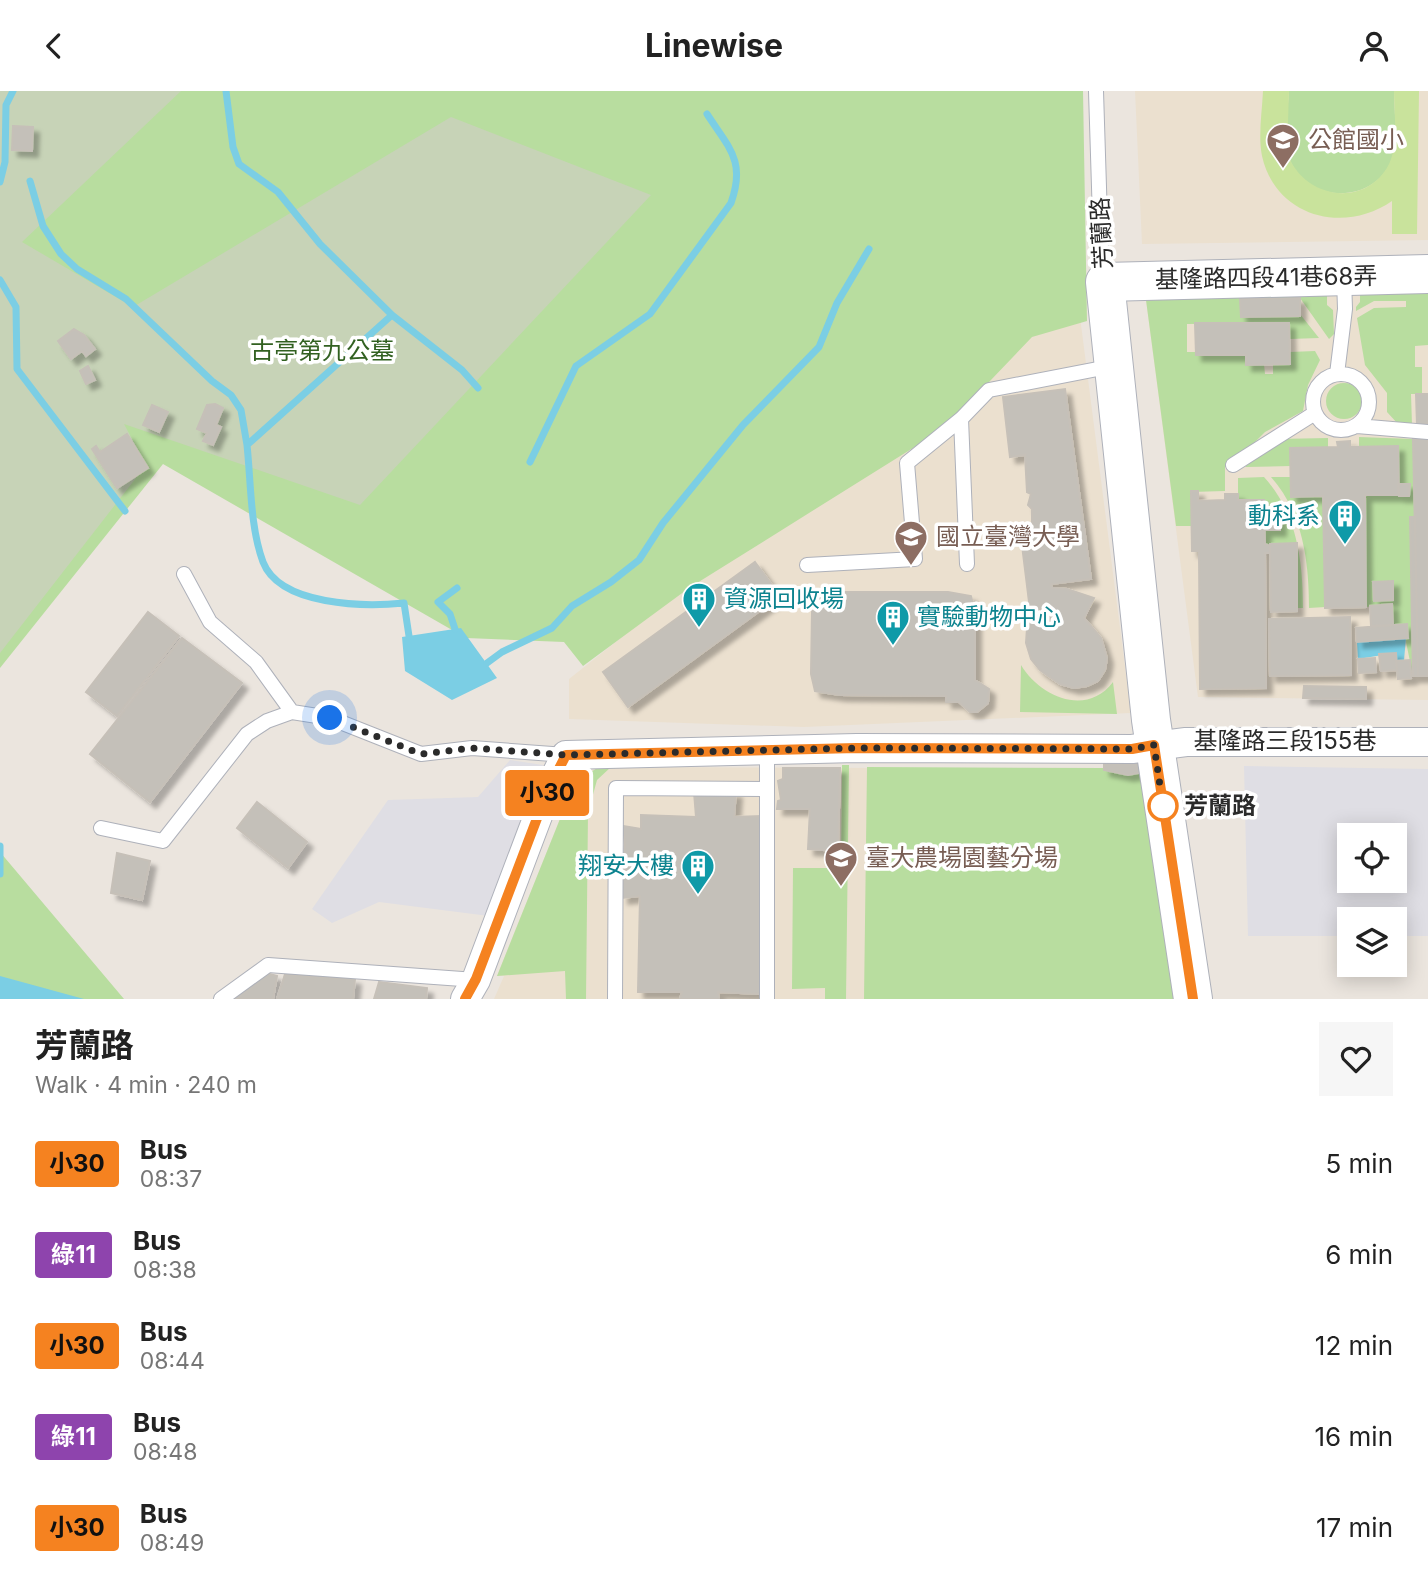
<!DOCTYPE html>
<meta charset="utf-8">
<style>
body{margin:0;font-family:Inter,"Noto Sans TC",sans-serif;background:#f6f6f6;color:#222;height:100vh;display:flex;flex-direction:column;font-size:26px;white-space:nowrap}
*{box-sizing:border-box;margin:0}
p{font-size:23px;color:#767676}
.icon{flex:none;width:38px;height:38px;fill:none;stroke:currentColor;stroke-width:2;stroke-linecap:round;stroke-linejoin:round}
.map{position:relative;height:908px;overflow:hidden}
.side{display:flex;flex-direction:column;background:#fff;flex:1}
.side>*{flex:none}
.badge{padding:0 14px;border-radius:5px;font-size:24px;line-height:46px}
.buttons{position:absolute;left:1337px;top:732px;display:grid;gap:14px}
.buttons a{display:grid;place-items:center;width:70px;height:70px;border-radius:0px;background:#fff;box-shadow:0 4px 18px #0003;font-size:35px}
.you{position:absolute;width:35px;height:35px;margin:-18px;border:5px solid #fff;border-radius:50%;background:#1a73e8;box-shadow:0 0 0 10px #1a73e833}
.map>.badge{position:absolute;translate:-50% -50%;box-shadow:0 0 0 4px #fff}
.round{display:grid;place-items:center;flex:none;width:74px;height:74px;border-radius:0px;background:#f6f6f6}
.head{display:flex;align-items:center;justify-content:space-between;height:119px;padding:0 35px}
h1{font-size:33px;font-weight:700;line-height:52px}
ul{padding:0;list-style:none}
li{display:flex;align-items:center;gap:21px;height:91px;padding:0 35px}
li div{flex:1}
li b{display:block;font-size:26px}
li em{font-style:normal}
li .badge{min-width:77px;font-weight:700;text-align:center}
header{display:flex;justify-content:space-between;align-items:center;height:91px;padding:0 35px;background:#fff;font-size:32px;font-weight:700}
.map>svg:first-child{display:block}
</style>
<header><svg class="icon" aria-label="back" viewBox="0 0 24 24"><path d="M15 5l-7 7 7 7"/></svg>Linewise<svg class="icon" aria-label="person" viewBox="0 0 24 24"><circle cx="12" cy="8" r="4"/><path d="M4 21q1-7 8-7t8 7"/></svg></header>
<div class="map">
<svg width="1428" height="908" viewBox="0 0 1428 908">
<defs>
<filter id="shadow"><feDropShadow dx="6" dy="6" stdDeviation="2" flood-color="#0004"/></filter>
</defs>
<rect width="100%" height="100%" fill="#ebe5de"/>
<path fill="#dfdee4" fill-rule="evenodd" d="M510,669L543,674L514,763L489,825L379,811L332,832L312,818L388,709L478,706Z
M1244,675L1428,678V845H1395V828H1349V845H1248ZM1349,744H1395V789H1349Z"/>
<path fill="#ebe0cf" d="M1135,0H1428V149L1142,153Z
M1075,187L1131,622L804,636L569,628V588Z
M1428,200V609L1198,606L1146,209Z
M612,676L886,677L1165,908H494L504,885H497L568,708L583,686L594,678Z"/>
<path fill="#b8dd9f" d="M0,0H1083L1087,230L1032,246L945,337L689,497L583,575L564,551L466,547L163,373L0,577Z
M1289,0H1394C1394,20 1398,45 1393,64C1380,113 1308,115 1290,69C1282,50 1288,21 1289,0Z
M1428,200V254L1415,255V276H1422V303H1411L1412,334L1398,333L1387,321V302L1365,274L1357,227L1374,217L1406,216V210H1374L1356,220V216L1360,211V202Z
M1327,202V214L1333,219L1334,243L1329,248L1300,207L1241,208V226L1300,225V223L1319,247L1290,248L1289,232L1187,233V261H1196V264H1246V273H1264L1265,283H1273V273H1290V261L1315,260L1320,269L1308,294L1303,320L1265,341L1230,376H1225V400L1191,401V435H1176L1146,209Z
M1326 310a18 18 0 1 1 36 0a18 18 0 1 1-36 0Z
M1359,346L1413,348L1415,426H1411L1413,585L1406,551L1407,533L1393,534L1392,513L1366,516L1365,404H1398V356H1359Z
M1328,347V356L1290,357L1291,375L1245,376L1277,348Z
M1264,386C1297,422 1303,470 1303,517H1298L1297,453H1270V455L1265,453L1264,439H1280V424H1264L1238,409V387Z
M1271,386H1291V405H1323L1325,516L1309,517C1309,471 1303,422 1271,386Z
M1021,574C1040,606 1087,626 1113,591L1117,623L1020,621Z
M602,674L611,676L597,689L588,722L586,908H566L565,880L497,885L568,708L583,686Z
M842,674H849L846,908H825V897L792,898L793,777H841Z
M867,676L1104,677L1128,684L1140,682L1175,908H864Z
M0,761L124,908H0Z"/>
<path fill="#c7d3b7" d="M0,0H181L22,151L133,216L451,26L651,104L360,414L124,333L146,374L0,562Z"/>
<path fill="#c9e39c" d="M1263,0H1289L1287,61C1301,106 1363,119 1388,75C1399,55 1394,23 1394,0H1419L1417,143H1392V110C1345,143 1276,127 1262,65C1258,45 1262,21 1263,0Z"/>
<path fill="#7bcee4" d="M461,537L497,587L452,609L405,580L402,546Z
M1406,547L1404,569L1396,570L1395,562L1358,568L1357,551Z
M0,885L84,908H0Z"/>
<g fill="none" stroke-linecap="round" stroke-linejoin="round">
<path stroke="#7bcee4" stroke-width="7" d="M226,0L233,56L239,73L278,101L320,153L392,224L247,354C251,391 250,436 263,471C280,515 365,516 404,512L409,545
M30,90L43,135L61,163L77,178L126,208L212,290L231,304L241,319L247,354
M0,91L5,71L6,14L13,0
M0,189L16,216L17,278L125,420
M392,224L462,279L478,297
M530,371L576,275L650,223L731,112C746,70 729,57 707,23
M455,538L450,523L438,511L457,497
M487,572L502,561L552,537L572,515L611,491L639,469L663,432L743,334L819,256L837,212L869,158
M0,755V783"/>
</g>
<path fill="#c4c0b9" stroke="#c6c0b8" stroke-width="2" filter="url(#shadow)" d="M13,35L33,36L32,60L12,59Z
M1300,207V225L1241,226L1240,208Z
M1195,232H1289L1290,273L1246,274V264H1196Z
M74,238L84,244L95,258L86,265L82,260L71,268L58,250Z
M88,275L95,289L86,293L80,280Z
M1065,298L1091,488L1051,493L1052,497L1067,498L1094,507L1084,527L1101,547L1107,567L1105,579L1098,590L1087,595L1074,597L1060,593L1040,579L1031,568L1026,552L1027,537L1036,524L1043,521L1041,518L1030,519L1021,446L1036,444L1032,441V418L1028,414L1031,403L1027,401L1025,364L1010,366L1003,306Z
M1416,303H1428V333L1417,334Z
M215,313L223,317L216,334L221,336L213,354L203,350L207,342L197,338L207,314Z
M152,314L168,321L159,341L143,334Z
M127,343L148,377L117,397L92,358L96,355L100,361Z
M1428,347V585H1418L1413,348Z
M1350,350V356L1398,355L1399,404H1365L1366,516L1325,517L1323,405L1291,406L1290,357L1338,356L1337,351Z
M1398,393H1410L1409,405H1399Z
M1191,400H1198V410L1225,409V403H1238V409H1264L1265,453L1270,455V462H1265L1266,597L1200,598L1199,460H1192Z
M1264,424H1280V439H1264Z
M1410,426H1415L1418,585H1413Z
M1297,452V520L1271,521L1270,453Z
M755,471L780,505L628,616L603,581Z
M1393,490V509L1374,510L1373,491Z
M840,501H948L971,505L975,522V589L989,598L988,612L977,621H970L959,611H946V605L840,604L815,600L811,583L812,521L816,505Z
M1392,513L1393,534L1371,535L1370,515Z
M148,521L179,545L117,625L86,601Z
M1350,526L1351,584L1270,585L1269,528Z
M1407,533L1408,547L1357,551L1356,537Z
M182,547L242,592L150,711L90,663Z
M1396,562L1397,579L1381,580L1379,563Z
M1375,567L1376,581L1359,582L1358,568Z
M1410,569L1411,587L1398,588L1396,570Z
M1304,595L1366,596V608L1303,607Z
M1104,670L1143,671L1144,681L1128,684L1104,679Z
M783,677H840L838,760L808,758L810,718H777L778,710L781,709L778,690L783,688Z
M694,701H736L734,726L761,725L760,903L718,901L719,908H680L682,901H638L640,805L622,807L625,753L623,735L641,738V724L696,726Z
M257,711L307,751L288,777L237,737Z
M117,762L150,770L142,809L111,802Z
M262,881L277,885L273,908H229Z
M285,883L355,888L353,908H277Z
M379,891L427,897L426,908H374Z"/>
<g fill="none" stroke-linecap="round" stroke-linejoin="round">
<defs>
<path id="lane" d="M1096,0L1101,160L1105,191
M1313 311a28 28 0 1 1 56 0a28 28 0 1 1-56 0Z
M1337,283L1345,218L1344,187
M961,328L967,473
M1357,335L1428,341
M1233,374L1315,322
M807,474L915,468L907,372L961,328L989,299L1113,275
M184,483L210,531L256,571L292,621
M101,737L163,750L247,643L267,630L292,621L330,627L421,663L472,657L566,664
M221,908L268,874L476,889
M615,908L616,697L767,698
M767,908V658"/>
<path id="street" d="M465,908L476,889L547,701L566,664L857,657L1132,658L1186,651H1428"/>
<path id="secondary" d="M1193,908L1151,629L1105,191L1428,183"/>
</defs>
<use href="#lane" stroke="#aeb1ba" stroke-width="16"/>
<use href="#street" stroke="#aeb1ba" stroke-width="30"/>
<use href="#secondary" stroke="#aeb1ba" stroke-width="40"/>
<use href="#lane" stroke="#fff" stroke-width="14"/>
<use href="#street" stroke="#fff" stroke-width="28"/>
<use href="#secondary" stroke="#fff" stroke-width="38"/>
</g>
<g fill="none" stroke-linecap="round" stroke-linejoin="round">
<defs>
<path id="line" d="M465,908L476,888L547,701L566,664L857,657L1132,658L1154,654L1193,908"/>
</defs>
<use href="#line" stroke="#fff" stroke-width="16"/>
<use href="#line" stroke="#f58220" stroke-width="10"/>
<path stroke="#2b2b2b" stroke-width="7" stroke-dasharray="0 12.6" d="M330,627L421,663L472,657L566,664L857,657L1132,658L1154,654L1163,715"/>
</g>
<defs>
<symbol id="school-pin" viewBox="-11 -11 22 30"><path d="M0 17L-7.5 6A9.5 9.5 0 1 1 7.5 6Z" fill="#8d6e63" stroke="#fff"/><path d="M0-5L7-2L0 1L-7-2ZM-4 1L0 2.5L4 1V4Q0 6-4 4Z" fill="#fff"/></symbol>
<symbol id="building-pin" viewBox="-11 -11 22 30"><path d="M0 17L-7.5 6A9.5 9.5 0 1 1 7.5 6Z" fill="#0f9aa8" stroke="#fff"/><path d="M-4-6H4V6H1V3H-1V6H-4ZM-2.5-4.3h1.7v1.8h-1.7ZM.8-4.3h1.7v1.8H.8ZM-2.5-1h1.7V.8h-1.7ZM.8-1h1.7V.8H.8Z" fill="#fff"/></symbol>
<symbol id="university-pin" viewBox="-11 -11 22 30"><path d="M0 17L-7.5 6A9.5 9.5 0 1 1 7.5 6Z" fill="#8d6e63" stroke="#fff"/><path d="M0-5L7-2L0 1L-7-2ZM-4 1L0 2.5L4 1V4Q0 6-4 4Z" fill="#fff"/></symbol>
</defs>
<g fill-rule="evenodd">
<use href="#school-pin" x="1264" y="30" width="38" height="52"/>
<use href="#building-pin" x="1326" y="406" width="38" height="52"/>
<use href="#university-pin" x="892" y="427" width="38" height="52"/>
<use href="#building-pin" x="680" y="489" width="38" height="52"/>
<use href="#building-pin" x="874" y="507" width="38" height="52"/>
<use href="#university-pin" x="822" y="748" width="38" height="52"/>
<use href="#building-pin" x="679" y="756" width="38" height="52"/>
</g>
<circle fill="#fff" stroke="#f58220" stroke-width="3.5" cx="1163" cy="715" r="14"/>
<g text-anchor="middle" stroke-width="7" stroke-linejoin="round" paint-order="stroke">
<g font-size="24" fill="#785e54" stroke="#fff" text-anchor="start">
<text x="1308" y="57">公館國小</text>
<text x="936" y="454">國立臺灣大學</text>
<text x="866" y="775">臺大農場園藝分場</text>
</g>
<g font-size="24" fill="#2b2b2b" stroke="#fff">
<text transform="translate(1102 142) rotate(-93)" y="8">芳蘭路</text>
<text transform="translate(1266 187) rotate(-1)" y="8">基隆路四段41巷68弄</text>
<text x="1285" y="658">基隆路三段155巷</text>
</g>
<g font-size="24" fill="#326121" stroke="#fff">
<text x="322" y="268">古亭第九公墓</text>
</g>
<g font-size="24" fill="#0d838f" stroke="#fff" text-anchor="end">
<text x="1320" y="433">動科系</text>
<text x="724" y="516" text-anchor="start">資源回收場</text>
<text x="917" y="534" text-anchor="start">實驗動物中心</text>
<text x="674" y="783">翔安大樓</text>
</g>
<g font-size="24" font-weight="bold" fill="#2b2b2b" stroke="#fff" text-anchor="start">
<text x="1184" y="723">芳蘭路</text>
</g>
</g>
</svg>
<div class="buttons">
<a><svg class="icon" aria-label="locate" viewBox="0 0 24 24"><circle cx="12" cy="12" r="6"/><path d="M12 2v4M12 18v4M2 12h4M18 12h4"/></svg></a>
<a><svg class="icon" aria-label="layers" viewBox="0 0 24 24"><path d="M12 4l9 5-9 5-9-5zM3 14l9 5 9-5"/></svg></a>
</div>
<div class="you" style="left:330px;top:627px"></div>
<b class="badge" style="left:547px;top:702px;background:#f58220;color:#111">小30</b>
</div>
<section class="side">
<div class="head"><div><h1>芳蘭路</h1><p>Walk · 4 min · 240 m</p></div><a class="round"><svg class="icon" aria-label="heart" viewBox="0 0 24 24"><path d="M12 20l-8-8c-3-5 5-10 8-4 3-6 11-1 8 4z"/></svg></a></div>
<ul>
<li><span class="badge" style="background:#f58220;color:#111">小30</span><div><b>Bus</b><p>08:37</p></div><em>5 min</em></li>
<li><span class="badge" style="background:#8e44ad;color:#fff">綠11</span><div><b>Bus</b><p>08:38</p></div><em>6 min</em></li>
<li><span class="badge" style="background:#f58220;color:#111">小30</span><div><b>Bus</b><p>08:44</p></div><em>12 min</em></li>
<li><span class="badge" style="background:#8e44ad;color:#fff">綠11</span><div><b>Bus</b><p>08:48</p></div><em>16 min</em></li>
<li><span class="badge" style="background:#f58220;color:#111">小30</span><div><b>Bus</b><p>08:49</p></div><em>17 min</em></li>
</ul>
</section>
